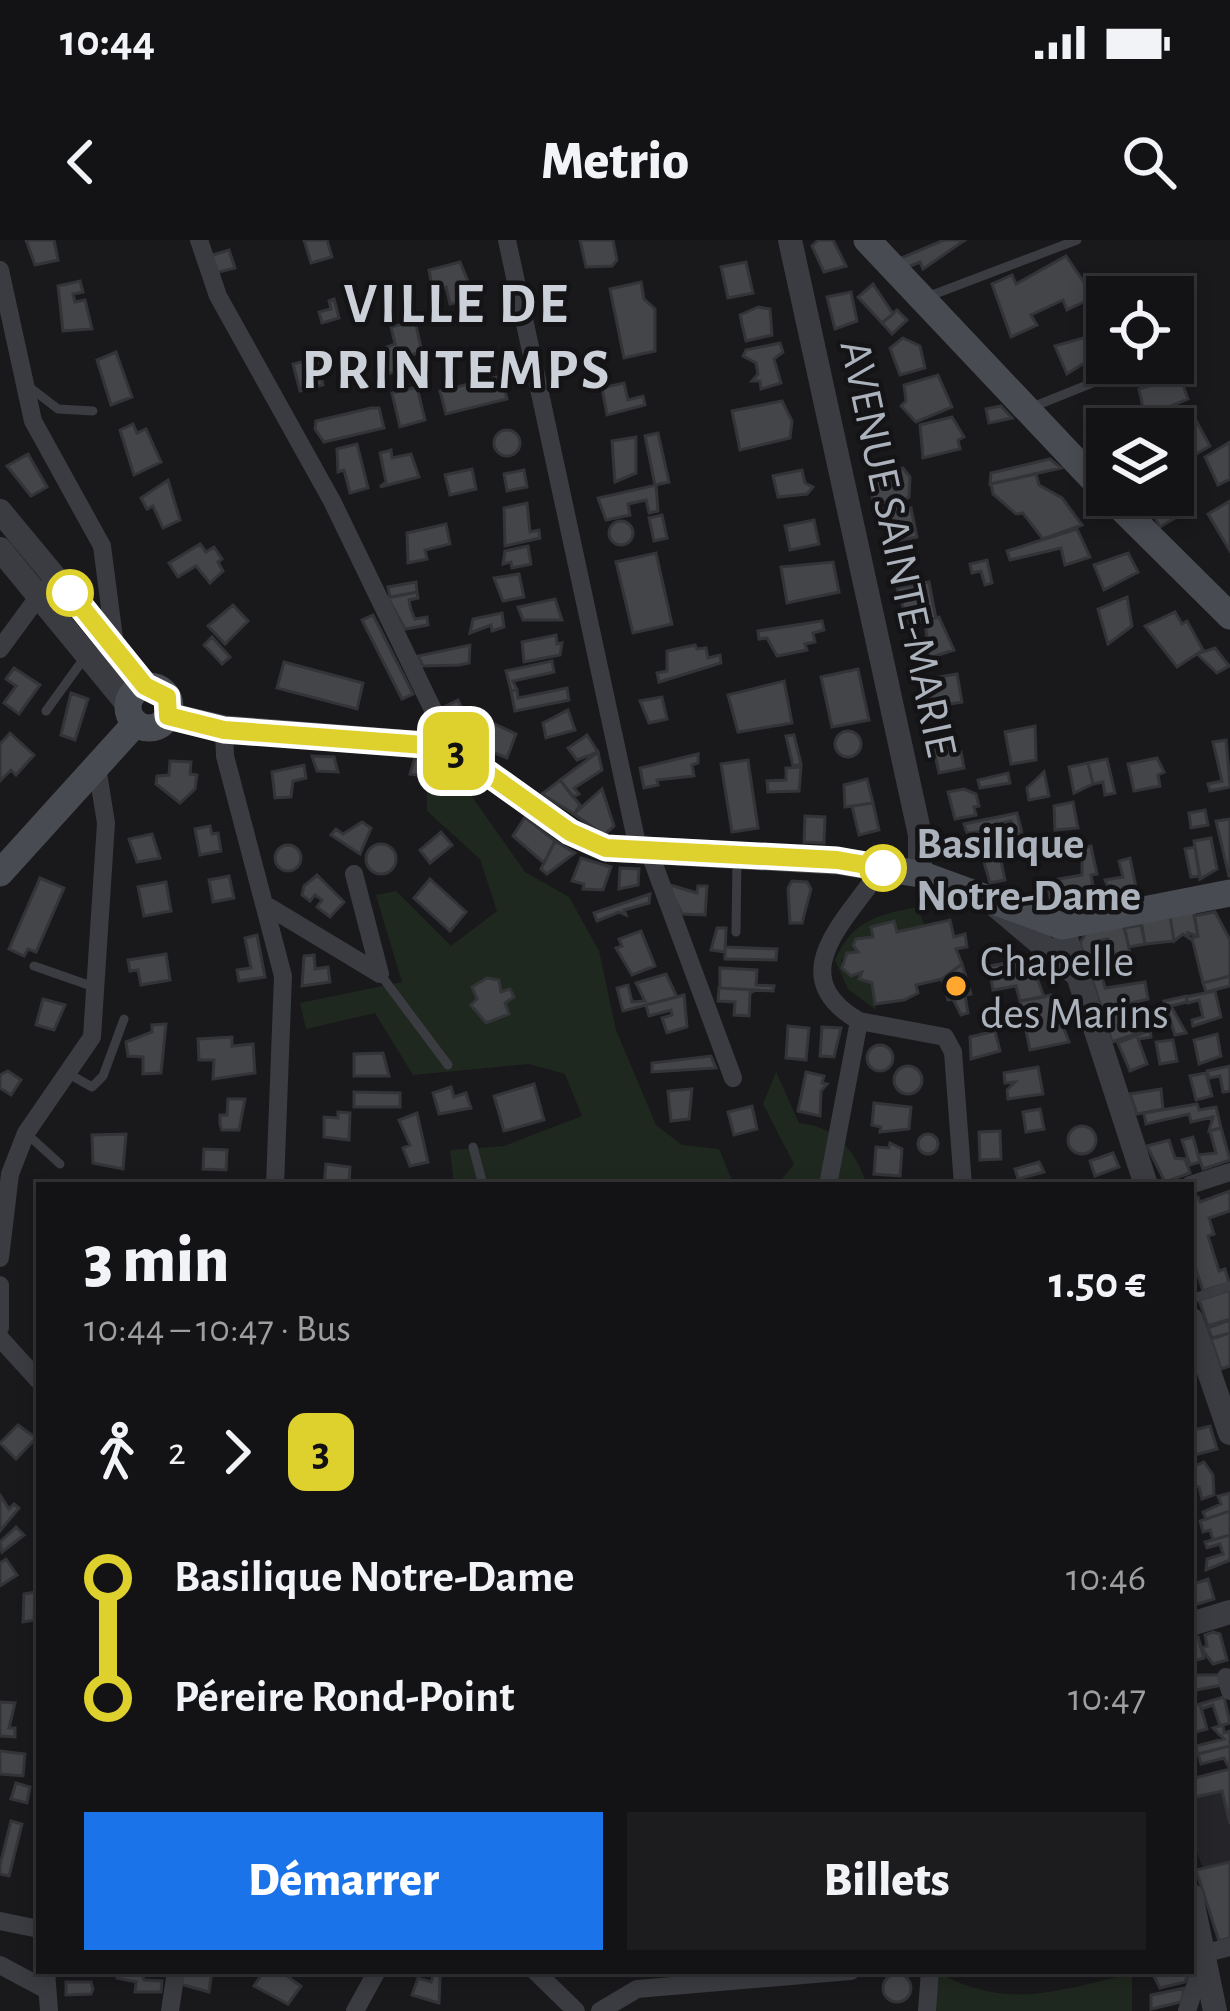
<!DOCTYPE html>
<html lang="fr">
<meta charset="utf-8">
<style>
body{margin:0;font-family:"Alegreya Sans",sans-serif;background:#1c1c1e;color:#f1f3f6;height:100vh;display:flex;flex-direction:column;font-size:45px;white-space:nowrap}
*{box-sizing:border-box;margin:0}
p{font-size:39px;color:#9d9ea0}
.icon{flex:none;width:66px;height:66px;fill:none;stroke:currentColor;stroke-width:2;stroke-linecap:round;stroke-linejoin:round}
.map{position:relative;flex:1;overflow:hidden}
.details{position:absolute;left:36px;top:942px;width:1158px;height:792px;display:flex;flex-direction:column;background:#131315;border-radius:0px;box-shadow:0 6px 18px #0003,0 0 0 3px #323234}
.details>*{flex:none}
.badge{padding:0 24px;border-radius:18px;font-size:42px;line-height:78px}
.buttons{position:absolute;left:1086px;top:36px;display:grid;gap:24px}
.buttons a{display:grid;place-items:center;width:108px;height:108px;border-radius:0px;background:#131315;box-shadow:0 6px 18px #0003,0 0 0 3px #323234;font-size:60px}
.map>.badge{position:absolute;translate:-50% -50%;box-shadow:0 0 0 6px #fff}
.legs{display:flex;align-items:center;gap:18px;height:132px;padding:0 48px;font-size:39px}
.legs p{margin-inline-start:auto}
.summary{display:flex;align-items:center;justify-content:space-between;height:204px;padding:0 48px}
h1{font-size:66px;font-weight:800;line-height:90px}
.button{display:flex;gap:24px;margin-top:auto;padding:24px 48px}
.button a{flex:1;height:138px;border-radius:0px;background:#1a73e8;color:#fff;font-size:48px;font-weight:800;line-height:138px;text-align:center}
.button a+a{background:#1c1c1e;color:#f1f3f6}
ul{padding:0 48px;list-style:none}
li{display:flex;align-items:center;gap:42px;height:120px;font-size:45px}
li i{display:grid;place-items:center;width:18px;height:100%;margin:0 15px;background:currentColor}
li i::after{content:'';width:30px;height:30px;margin:-15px;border:9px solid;border-radius:50%;background:#131315}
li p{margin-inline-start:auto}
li:first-child i{background:linear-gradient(#0000 50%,currentColor 0)}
li:last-child i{background:linear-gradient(currentColor 50%,#0000 0)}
.status{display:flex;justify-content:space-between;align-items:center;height:84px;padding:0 60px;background:#131315;direction:ltr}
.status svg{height:33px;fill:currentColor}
header{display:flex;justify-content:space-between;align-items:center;height:156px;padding:0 48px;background:#131315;font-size:54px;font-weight:800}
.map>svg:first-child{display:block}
</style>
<div class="status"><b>10:44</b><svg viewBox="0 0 49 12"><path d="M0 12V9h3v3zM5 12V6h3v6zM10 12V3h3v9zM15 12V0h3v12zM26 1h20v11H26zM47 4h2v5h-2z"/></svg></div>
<header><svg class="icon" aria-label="back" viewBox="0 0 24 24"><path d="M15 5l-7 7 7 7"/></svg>Metrio<svg class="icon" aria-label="search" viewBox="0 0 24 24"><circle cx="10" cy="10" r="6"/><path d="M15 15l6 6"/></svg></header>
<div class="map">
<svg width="1230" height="1771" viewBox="0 0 1230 1771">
<rect width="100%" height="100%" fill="#19191c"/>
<path fill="#252529" d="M1230,1529V1698L1219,1701L1196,1630L1203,1628L1191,1598V1539Z"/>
<path fill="#1f281f" d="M466,548L525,632L569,657L599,711L616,790L656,885L682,905L719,909L734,945H454L450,910L504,906L582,876L565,834L529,824L413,835L375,773L306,789L300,763L402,742L376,655L396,651L451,706L497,671L480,619L427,571V551Z
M917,667L925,686L897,692L893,682L871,688L873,697L855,699L858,712L841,720L843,730L853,736L862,732L859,740L872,743L876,770L848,749L835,720C853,680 877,675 917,667Z
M776,832L799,883C836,887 854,909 866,942L882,945H777L794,924L763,864Z
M939,1733C1010,1771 1056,1750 1132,1734V1771H934Z"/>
<path fill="#434549" stroke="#333438" stroke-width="3" d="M26,0H54L58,20L35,25Z
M304,0H327L332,17L311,23Z
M580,0H613L617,20L612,26L586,27Z
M818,0H833L846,26L824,32L812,6Z
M944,0H965L923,29L920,22L908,27L899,19Z
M229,10L235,28L215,33L209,16Z
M1066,16L1094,57L1067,70L1063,60L1031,75L1037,85L1011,97L992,44L1012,35L1016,44Z
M460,22L475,58L450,64L446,47L433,51L429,30Z
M746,22L753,53L728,58L721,27Z
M80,41L83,52L73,54L75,62L85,60L92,89L63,91L58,46Z
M641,42L644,59L655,69V111L624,118L610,49Z
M873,44L893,74L882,83L858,57Z
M851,52L857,81L835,89L827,57Z
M334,59L339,78L322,83L319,72L331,69L329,61Z
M758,67L770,69L772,95L746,101L740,75Z
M897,70L907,80L892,94L882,83Z
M415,81L422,112L410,115L413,128L382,135L377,111L395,104L391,87Z
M1100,84L1107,86V119L1084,123L1067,134L1055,106L1087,97Z
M903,98L920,106L925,128L900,135L890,108Z
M780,103L783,112L774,119L781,143L761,149L760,141H752L758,134L756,123L743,116L746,110Z
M116,112L132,157L111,165L97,120Z
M317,118L323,145L300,151L293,124Z
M938,135L952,167L916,182L901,166L906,161L904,145Z
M501,136L507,159L446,174L440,151Z
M1180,137L1188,159L1145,177L1139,149Z
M624,143L628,160L643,156L645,165L607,175L602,148Z
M417,147L425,180L400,187L392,153Z
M782,161L792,181L790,198L740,210L732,171Z
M1001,166L1012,178L989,183L986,169Z
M371,168H379L384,188L324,202L315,189L316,181Z
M1189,168L1210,206L1182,222L1173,207V189H1163L1156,178Z
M952,177L964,197L958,200L960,209L923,218L920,185Z
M133,184L137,193L146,189L161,222L134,235L120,190Z
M494 203a13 13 0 1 1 26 0a13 13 0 1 1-26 0Z
M1107,191V217L1106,218L1085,197Z
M658,193L669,242L655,245L645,196Z
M636,197V233L615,242L612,201Z
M1230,202V239L1218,245L1205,217Z
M357,204L368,248L350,253L344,230L338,232L337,209Z
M391,210L392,218L411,214L419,237L380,247L386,242L380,213Z
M28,214L47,247L31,256L7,226Z
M1050,219L1061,228L990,244L991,233Z
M903,228L910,237L909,257L889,268L887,263L873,260L868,240Z
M472,229L476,249L450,255L445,235Z
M524,230L527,247L507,251L504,234Z
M802,230L805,243L813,247L807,254L778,257L773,236Z
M1036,234L1039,245L1062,258L1082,285L1043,299L1023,273L1016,274L993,254L991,244Z
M168,240L180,280L163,288L153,266L147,269L141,258Z
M656,245L658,271L649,273L646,260L628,264L630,275L606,280L598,258Z
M1230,261V311L1208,274Z
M527,263L530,292L539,290L540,298L505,306L504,268Z
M900,265L901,271L911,268L917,297L890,302L883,269Z
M1168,266L1175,278L1160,287L1153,274Z
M662,275L667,298L654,301L649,278Z
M814,280L819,304L790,310L785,286Z
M609 293a12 12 0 1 1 24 0a12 12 0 1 1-24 0Z
M446,284L450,304L425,310L427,319L408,323L407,293Z
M1077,289L1090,317L1065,325L1061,308L1010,320L1007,311Z
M200,304L206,312L214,307L222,319L218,322L223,331L210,343L196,326L178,337L169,323Z
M528,306L531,324L512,328L511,322L503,324L505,311Z
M656,313L672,384L633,393L616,322Z
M1128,313L1138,332L1104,350L1094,325Z
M987,320L992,343L985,345L981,331L972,333L970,324Z
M833,322L839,352L787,363L781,327Z
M519,334L524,357L503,361L494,338Z
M416,342L417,352L390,357L388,347Z
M929,342L936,378L909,386L897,348Z
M417,352L418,358L409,360L411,370L415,379L427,377L428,385L405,389L388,358Z
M1127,357L1132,386L1108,404L1098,369Z
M555,359L562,380H523L518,367Z
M233,365L248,381L225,404L208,386Z
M1175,372L1182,384L1187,381L1203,410L1177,427L1145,386Z
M502,373L504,387L492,391L491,385L470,393L473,379Z
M373,375L413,454L402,459L362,380Z
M939,377L954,410L929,418L925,381Z
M822,381L824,390L813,393L815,402L805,404L807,410L777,416L767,398L759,399L758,391Z
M556,395L557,404L562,403L560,415L524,422L522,402Z
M212,397L230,417L222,424L204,405Z
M470,405L469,423L459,425L423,426L418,416Z
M695,405L697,409L706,408L708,418L720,415L721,423L659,442L657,433L667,431V411Z
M1215,408L1229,426L1217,433L1197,414Z
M552,421L554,432L513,441L517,450L511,451L506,431Z
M284,422L363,443L357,469L277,448Z
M14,428L40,445L19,474L4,463L16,446L6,439Z
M858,429L869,480L832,487L821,437Z
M957,434L962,462L933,467L927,439Z
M784,441L792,483L738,492L728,455Z
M567,448L569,460L515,471L511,451L517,450L518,458Z
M71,453L88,459L75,500L61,495Z
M662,457L667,479L649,483L640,461Z
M458,460L465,474L451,481L444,467Z
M568,470L575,490L546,498L543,483Z
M480,477L516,494L507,518L485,509V499L471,489Z
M1035,486L1036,520L1011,524L1005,492Z
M835 504a13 13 0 1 1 26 0a13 13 0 1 1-26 0Z
M10,493L34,515L16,535L11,530L0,541V504Z
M587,495L598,512L577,520L568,508Z
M794,495L801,524L793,526L786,496Z
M1226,500L1230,547L1210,551L1208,544L1222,541L1213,502Z
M950,506L952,514L961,512L964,528L939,533L934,510Z
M598,512L602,530L574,548L579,554L573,557L560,540Z
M698,514V523L692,525L694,536L657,540L658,545L644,548L640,528Z
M312,516L334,517L338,532L317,531Z
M415,518L446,522L444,539L410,534Z
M1157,518L1164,532L1158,535L1160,546L1134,551L1128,524Z
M1107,519L1115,553L1105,555L1103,542L1093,544L1088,523Z
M748,520L758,588L732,592L721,524Z
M170,521L191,522L190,534L197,535L195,549L180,563L156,544L157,536L169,535Z
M1088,523L1093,544L1074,553L1069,527Z
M304,525L306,538L293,541L291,557L275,558L272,532Z
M801,527L799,551L768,552L767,541L786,540V528Z
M1044,532L1049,556L1029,560L1027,548Z
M1008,533L1010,543L980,548L978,540Z
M867,539L873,563L845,567L844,545Z
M560,540L580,565L574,574L542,554Z
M602,549L614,586L604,595L574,574Z
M964,549L976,554L979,566L974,567L976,575L955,579L948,552Z
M1073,562L1078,588L1055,590L1054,566Z
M873,563L879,590L859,595L852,566Z
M1205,570L1208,585L1191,588L1189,573Z
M1017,573L1022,593L1014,595L1011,581L1002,583V589L967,593L964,584Z
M805,576L825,577L824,603L804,602Z
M525,577L555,601L544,623L513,596Z
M1230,579V636H1229L1216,581Z
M362,582L371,588L360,614L331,595L336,589L343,594Z
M210,586L212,594L218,593L221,611L200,615L195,589Z
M441,592L452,605L430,623L420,610Z
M152,594L160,618L137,622L129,599Z
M1211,598L1217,629L1200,639L1194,601Z
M555,601L575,613L547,634L541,629Z
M1007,603L1011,619L1001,621L1005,640L990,643L980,608Z
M366 619a15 15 0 1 1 30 0a15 15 0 1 1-30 0Z
M275 618a13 13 0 1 1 26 0a13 13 0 1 1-26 0Z
M1091,606L1097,634L1091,635L1095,656L1051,663L1047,641L1082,635V608Z
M1195,607L1200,636L1191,637L1185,609Z
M581,618L611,627L603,650L583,649L584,644L572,641Z
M1130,618L1138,657L1114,661L1105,640L1123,637L1119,621Z
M620,628L639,629L638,645L619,649Z
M317,635L344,662L330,677L317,667L322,660L315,655L310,661L302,655L304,646Z
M229,636L234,658L213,662L209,640Z
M40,638L64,648L36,712L28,709L24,716L9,709Z
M430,639L466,672L450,691L414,658Z
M792,641L807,642L811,649L802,683H790L788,648Z
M166,642L171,671L144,676L138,647Z
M667,644L697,653L698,646H707L705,675L682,674Z
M650,654L649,663L624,670L626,675L619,672L597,681L594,673Z
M1194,671L1198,696L1188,693L1189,698L1183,694L1174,701L1170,676Z
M1215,672L1230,700V736L1203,743L1192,698L1198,696L1194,676Z
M1170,676L1174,701L1145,704L1141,681Z
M950,680L954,697L965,694L967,707L956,709L962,724L942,739L916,745L918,753L904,760L875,764L872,743L859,739L862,732L851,736L842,728L847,713L858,712L853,705L856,699L873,697L871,687L894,681L897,692Z
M1124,684L1131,719L1118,722L1108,699L1097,701L1107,721L1087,724L1080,703L1086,693Z
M1141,685L1145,704L1129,707L1124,688Z
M717,688H726L725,712L711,710Z
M641,691L655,726L632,735L616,708L622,706L619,699Z
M257,695L265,737L239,741L237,730L251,728L245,698Z
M725,707L777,709L776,720L725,719Z
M166,714L170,740L141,745L138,730L130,731L128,720Z
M314,715L315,729L328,727L330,742L302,746L304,716Z
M1030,719L1044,757L1020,761L1016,746L993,750L989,726Z
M1098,723L1105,748L1145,742L1148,759L1102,770L1087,724Z
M962,724L971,754L965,755L968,773L961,775L953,759L948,760L942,739Z
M720,728L757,730L756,745L774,746L773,751L720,748Z
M666,734L677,757L623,771L617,748L628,745L632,762L645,761L636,743Z
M1230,736V746L1206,752L1203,743Z
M487,738L499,740L501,752L510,749L514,757L505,763L509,774L486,783L471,765L477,759L472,747Z
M719,748L756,750L750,753L749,776L734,775L735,762L718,761Z
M1215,751L1221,777L1193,786L1192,780L1203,777L1199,760L1188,763L1186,757Z
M684,755L687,787L667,793L662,778L672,775L671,770L649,776L646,765Z
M1051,755L1069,802L1030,810L1020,761Z
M1186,756L1187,762L1171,766L1186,793L1175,795L1164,761Z
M43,759L65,765L54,790L36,785Z
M1136,765L1139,772L1131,775L1138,793L1112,802L1103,773Z
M166,784L161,833L143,834V817L128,816L126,802L152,792V785Z
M788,786L809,788L806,820L786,818Z
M822,787L841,788L834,817L820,816Z
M1150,790L1151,797L1138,799L1147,824L1130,831L1118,803Z
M995,791L1000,811L971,819L970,797Z
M1217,794L1221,816L1199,824L1194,800Z
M232,797V806L253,804L255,833L213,839L214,820H199L198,799Z
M1173,800L1177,821L1160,824L1156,802Z
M867 818a13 13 0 1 1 26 0a13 13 0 1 1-26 0Z
M383,813L389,836H354V814Z
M711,816L716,828L652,832V823Z
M894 840a14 14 0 1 1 28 0a14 14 0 1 1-28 0Z
M1230,826V851L1223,852L1220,836L1209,838L1207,831Z
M1038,827L1043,854L1008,859L1007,850L1015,842L1005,843L1004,833Z
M8,831L21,840L11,855L0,848V835Z
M806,832L824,836L822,843L827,844L821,851L820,876L798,871Z
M1206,833L1212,856L1196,860L1190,836Z
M534,844L544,880L504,891L494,856Z
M451,847L454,857L466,853L471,868L439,874L433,853Z
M692,849L689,879L671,881L668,851Z
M1161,849L1163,869L1137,874L1130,854Z
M354,852L400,853V867H354Z
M228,859H245L239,890H222L220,884V875H227Z
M874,863L911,867L909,889L880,892L881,887L872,885Z
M1197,864L1199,870L1216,867L1221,888L1209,891L1213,877L1191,882L1189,874L1146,884L1144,873Z
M752,866L757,889L734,895L728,872Z
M1040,869L1044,889L1026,892L1023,872Z
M338,872L350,873L349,900L324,897V877L338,878Z
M417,873L428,922L410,926L403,908L410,905L399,880Z
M1068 900a14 14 0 1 1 28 0a14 14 0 1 1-28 0Z
M1221,888L1230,920L1203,929L1198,915L1216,913L1210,891Z
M1000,891L1001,919L980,920L979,892Z
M918 904a10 10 0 1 1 20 0a10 10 0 1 1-20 0Z
M126,894L123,929L93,923L92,895Z
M1193,897L1200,922L1190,925L1182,900Z
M1169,900L1175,918L1185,919L1190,933L1165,942L1147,906Z
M890,903L902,909L900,936L874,934L876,907L889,908Z
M204,909L227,910L226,930L203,929Z
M1113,913L1119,927L1095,936L1090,921Z
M1039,922L1044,932L1018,939L1015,929Z
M326,924L350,927L349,945H324Z
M1230,951V971L1209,978L1214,994L1208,996L1219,1031L1225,1029L1229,1043L1203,1051L1191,1014V959L1198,957L1200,962Z
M1230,1050V1079L1208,1086L1199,1060Z
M1230,1080V1093L1212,1098L1208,1088Z
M1230,1093V1126L1221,1129L1211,1099Z
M18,1185L36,1198L16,1219L0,1203Z
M1210,1186L1217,1209L1191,1216V1191Z
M1204,1222L1213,1235L1214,1255L1202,1259L1199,1247L1191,1245V1228Z
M1230,1253V1271L1206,1279L1203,1272L1221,1264L1218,1256Z
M0,1255L9,1269L14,1264L19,1268L0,1291Z
M1230,1271V1295L1213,1300L1210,1290L1203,1292L1200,1281Z
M16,1287L24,1295L2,1312L0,1302Z
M1230,1295V1320L1206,1330L1207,1319L1223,1314L1220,1304L1207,1308L1205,1302Z
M6,1319L17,1335L0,1346V1323Z
M1208,1339L1214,1359L1191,1366V1345Z
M35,1352L34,1380L23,1382L24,1354Z
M1213,1392L1220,1394L1227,1420L1213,1424L1201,1408L1207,1406L1205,1395Z
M1198,1397L1204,1418L1191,1422V1400Z
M1191,1435H1219L1222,1445L1196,1450L1195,1466Z
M1224,1457L1230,1483L1220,1486L1213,1465L1201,1469L1200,1464Z
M0,1462L15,1463L9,1488H15V1497L0,1496Z
M1200,1464L1207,1489L1193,1493L1191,1467Z
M1223,1485L1224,1493L1230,1491V1506L1198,1514L1196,1506L1224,1499L1213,1488Z
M1230,1506V1529L1224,1518L1201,1524L1198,1514Z
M0,1511L25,1514L23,1536L0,1534Z
M1230,1529V1584L1222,1551L1191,1558V1539Z
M16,1543L30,1547L27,1563L11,1559Z
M11,1581L22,1584L9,1636L0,1634V1625Z
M1230,1622V1698L1219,1701L1196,1630Z
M118,1731H141L144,1740L162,1741L161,1752H135L136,1742L117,1738Z
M191,1731H212L209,1752L180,1744L181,1733Z
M264,1731H280L301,1746L288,1764L254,1746Z
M435,1731L440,1738L439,1763L412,1755L418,1738L431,1742Z
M1151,1731H1189L1185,1742L1160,1748Z
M883 1748a14 14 0 1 1 28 0a14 14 0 1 1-28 0Z
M66,1742H91L93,1749L91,1754L66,1755Z
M1185,1748L1181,1762L1151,1769V1755Z"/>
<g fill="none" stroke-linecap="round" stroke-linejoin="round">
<path stroke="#3a3c41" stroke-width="9" d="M927,57L1077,0
M1173,111L1189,105
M28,146L58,169L93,171
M1030,168L1142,123
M46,471L85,417
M736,692L737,619
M34,726L97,748
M380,734L448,825
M69,834L92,847L103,836L124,779
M28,895L60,924
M473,907L483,945
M1191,1059L1230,1046"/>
<path stroke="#3a3c41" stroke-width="18" d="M199,0L218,56L332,261L451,507
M507,0L639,613
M0,30L33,181L102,306L115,406L94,423
M0,409L44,349
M224,489L225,516L283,736L275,945
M650,614L733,838
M269,667L380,734L354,634
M859,781L945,797L953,812L963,945
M828,945L859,781C778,734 852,676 881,628
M1190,945L1230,932
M0,1018L10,934L26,893L92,797L106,583L97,527
M0,1045V1088
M0,1098L39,1141
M1226,1437L1230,1451
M0,1681L39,1689
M0,1725L45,1749
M46,1731L49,1771
M535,1731L576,1771
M170,1771L176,1731
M355,1771L377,1731
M600,1771L637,1749L851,1731
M927,1771L930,1731
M1187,1771L1206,1713L1230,1707"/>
<path stroke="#3a3c41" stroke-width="24" d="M790,0L920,595V634
M0,271L145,446
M0,309L128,465
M995,665L1074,732
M1062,686L1146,945
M1191,1079L1230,1193
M1191,1384L1230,1372
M1191,1655L1215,1771"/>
<path stroke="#484b51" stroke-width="27" d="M867,0L1107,254
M1108,255L1230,376
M128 467a21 21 0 1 1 42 0a21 21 0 1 1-42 0Z
M168,476L224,489L451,507L570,592L606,608L837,621L920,634L1062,686L1230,653
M0,633L135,484"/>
</g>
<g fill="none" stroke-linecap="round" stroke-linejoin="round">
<defs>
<path id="line-1" d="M70,353L145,446L167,457L168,476L224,490L451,507L570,592L606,608L837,620L883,628"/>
</defs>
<use href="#line-1" stroke="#fff" stroke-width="27"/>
<use href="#line-1" stroke="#dfd12d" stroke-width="18"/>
</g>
<g fill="#fff" stroke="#dfd12d" stroke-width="6">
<circle cx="70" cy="353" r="21"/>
<circle cx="883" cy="628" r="21"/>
</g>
<circle fill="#ffa72e" stroke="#141417" stroke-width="4.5" cx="956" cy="746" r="12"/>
<g text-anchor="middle" stroke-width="9" stroke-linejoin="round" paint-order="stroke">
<g font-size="45" fill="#abb2bc" stroke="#141417">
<text transform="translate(900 308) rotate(78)" y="16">AVENUE SAINTE-MARIE</text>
</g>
<g font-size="45" font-weight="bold" fill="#abb2bc" stroke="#141417" text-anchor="start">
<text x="916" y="618">Basilique<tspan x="916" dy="52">Notre-Dame</tspan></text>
</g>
<g font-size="45" fill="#abb2bc" stroke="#141417" text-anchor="start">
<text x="980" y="736">Chapelle<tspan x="980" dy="52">des Marins</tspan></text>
</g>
<g font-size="57" font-weight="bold" letter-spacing="3" fill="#ccd0d8" stroke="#141417">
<text x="457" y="82">VILLE DE<tspan x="457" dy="66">PRINTEMPS</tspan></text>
</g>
</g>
</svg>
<div class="buttons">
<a><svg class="icon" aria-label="locate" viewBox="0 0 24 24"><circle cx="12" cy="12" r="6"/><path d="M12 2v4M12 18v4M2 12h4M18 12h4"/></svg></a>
<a><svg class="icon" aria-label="layers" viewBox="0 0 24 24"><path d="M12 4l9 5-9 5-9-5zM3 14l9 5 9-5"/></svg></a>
</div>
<b class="badge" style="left:456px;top:511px;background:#dfd12d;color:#111">3</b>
<section class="details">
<div class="summary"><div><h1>3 min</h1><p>10:44 – 10:47 · Bus</p></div><b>1.50 €</b></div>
<div class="legs"><svg class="icon" aria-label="walk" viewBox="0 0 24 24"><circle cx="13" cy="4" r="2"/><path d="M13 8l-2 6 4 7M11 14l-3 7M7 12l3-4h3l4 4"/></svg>2<svg class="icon" aria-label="forward" viewBox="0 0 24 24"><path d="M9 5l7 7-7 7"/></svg><b class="badge" style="background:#dfd12d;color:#111">3</b></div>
<ul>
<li><i style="color:#dfd12d"></i><b>Basilique Notre-Dame</b><p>10:46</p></li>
<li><i style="color:#dfd12d"></i><b>Péreire Rond-Point</b><p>10:47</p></li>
</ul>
<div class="button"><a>Démarrer</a><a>Billets</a></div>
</section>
</div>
